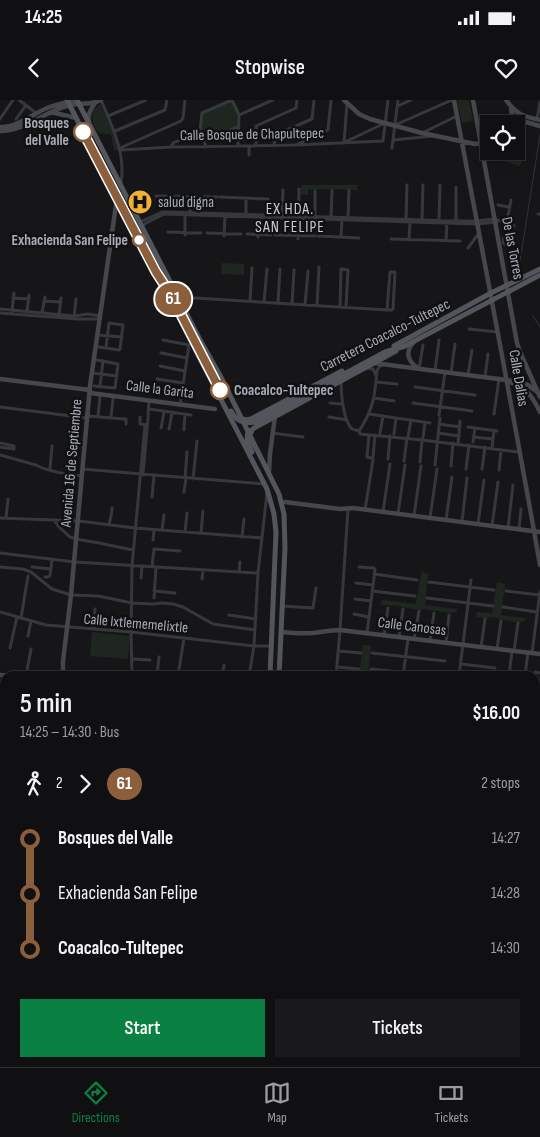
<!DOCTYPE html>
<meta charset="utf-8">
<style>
body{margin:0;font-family:"Sofia Sans Condensed",sans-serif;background:#19191b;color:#f1f3f6;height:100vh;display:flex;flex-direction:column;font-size:19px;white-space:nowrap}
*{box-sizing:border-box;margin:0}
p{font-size:16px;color:#9c9d9f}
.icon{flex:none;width:28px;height:28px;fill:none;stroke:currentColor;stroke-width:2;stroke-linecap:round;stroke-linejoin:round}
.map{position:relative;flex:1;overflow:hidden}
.drawer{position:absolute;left:0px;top:571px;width:540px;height:396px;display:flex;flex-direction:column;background:#101012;border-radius:15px 15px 0 0;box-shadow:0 2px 12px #0003,0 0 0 1px #303032}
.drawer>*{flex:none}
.badge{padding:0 10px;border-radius:16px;font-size:18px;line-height:32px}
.controls{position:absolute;left:480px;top:15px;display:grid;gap:10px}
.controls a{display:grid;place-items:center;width:45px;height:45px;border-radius:0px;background:#101012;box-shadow:0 2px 12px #0003,0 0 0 1px #303032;font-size:25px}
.map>.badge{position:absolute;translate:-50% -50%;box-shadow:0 0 0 2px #fff}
.legs{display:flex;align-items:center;gap:8px;height:55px;padding:0 20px;font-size:16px}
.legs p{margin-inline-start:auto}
.summary{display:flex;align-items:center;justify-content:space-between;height:85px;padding:0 20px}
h1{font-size:28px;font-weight:600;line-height:38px}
.primary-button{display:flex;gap:10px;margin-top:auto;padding:10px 20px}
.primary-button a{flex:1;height:58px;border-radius:0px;background:#0b8043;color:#fff;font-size:20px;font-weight:600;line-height:58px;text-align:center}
.primary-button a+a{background:#19191b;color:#f1f3f6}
ul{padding:0 20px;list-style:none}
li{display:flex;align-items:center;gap:18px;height:55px;font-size:19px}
li i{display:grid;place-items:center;width:8px;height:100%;margin:0 6px;background:currentColor}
li i::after{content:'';width:12px;height:12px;margin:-6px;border:4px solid;border-radius:50%;background:#101012}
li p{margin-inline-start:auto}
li:first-child i{background:linear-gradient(#0000 50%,currentColor 0)}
li:last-child i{background:linear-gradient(currentColor 50%,#0000 0)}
.status{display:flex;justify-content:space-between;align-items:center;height:35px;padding:0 25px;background:#101012;direction:ltr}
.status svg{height:14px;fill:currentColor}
header{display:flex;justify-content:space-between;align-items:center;height:65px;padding:0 20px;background:#101012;font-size:22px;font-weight:600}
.tabs{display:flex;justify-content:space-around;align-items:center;height:70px;border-top:1px solid #303032;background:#101012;font-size:14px;color:#9c9d9f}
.tabs a{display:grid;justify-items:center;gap:2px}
.tabs .current{color:#0b8043}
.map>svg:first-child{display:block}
</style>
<div class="status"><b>14:25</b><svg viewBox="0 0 49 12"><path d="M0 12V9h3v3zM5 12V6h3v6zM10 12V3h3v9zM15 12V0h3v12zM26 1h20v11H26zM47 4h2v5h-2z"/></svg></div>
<header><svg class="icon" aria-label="back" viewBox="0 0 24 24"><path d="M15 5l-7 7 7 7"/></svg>Stopwise<svg class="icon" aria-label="heart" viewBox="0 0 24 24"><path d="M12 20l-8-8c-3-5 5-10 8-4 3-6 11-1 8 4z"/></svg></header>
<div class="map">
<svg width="540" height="967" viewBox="0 0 540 967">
<rect width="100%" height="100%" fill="#161618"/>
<path fill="#1e261f" d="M457,0H469L473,21L462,23Z
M231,2L237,13V26L205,39L201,31L203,14Z
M100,4L113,32L119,50H114L111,35L98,33C94,25 90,19 93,11Z
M491,51L522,59L520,66L489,57Z
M301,85H357V90L334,89V91L330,90V89H317V90L308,89V95H301Z
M222,163L244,164V175L221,174Z
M421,472L428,473L425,505L457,509V512H452L451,513L422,509V510L401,507L400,506L381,505V500L416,504Z
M497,482L505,484L501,515L525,518V521H522L521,523L498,519V518L488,517V518L476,517L477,512L492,513Z
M92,532L130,536L128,559L90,556Z
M363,545H371L368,576H359Z"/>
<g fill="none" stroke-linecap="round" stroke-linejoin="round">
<path stroke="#2c353c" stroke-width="1" d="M520,176V161L540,35
M533,216L540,227"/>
<path stroke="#37383d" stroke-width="3" d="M19,0L36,13
M101,0C112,27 126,53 121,83
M232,0L239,15L238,46
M398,6L411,0
M239,15L273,0
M108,16L146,0
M0,19L13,0
M16,19L26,5
M537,19L540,2
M395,25L452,0
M115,31L165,10L167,0
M422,33L457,16
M393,40L433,36
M204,41L238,27
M345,42L385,23
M344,43L347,3
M298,44L328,30L331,0
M249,46V55
M256,46V26L296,8L297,0
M274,46L275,35L312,19L314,0
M171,47L173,43L200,31
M206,47L200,31L202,13L232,0
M120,48L181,21L183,18L185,0
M392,48L398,0
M121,50L171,47L295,45L383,41L388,0
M156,96L217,97
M220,97L268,99
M498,105L509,107
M190,112L191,97
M246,114V98
M538,114H540
M282,115L283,90
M315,116V91
M331,116L332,91
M348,117L349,90
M406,119L407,85
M422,119L423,85
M439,120L440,85
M456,121V87
M140,122L162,112H166L456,121H476L495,119L514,126
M142,127L146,123L164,114L477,124L497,122
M168,132L201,133
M207,133L241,134
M247,134L271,135
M185,135V113
M275,135L315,136
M224,136L225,117
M318,136L359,138
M258,137L259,116
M341,137L342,118
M298,139L299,89
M391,139L427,140
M409,140L410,122
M429,140L460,141
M446,141L447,122
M511,146L505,145L503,142L511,100
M468,148L479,133
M179,197L387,210H392L393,209L395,172H390L387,210
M13,198L29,199
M44,201L61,202
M250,201L252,168
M264,202L267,169
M278,203L280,169
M292,204L294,170
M305,205L308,171
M317,206L319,167
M340,207L341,169L348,170L346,207
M0,209L74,216L88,214L100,216
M12,211L14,193
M27,212L29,195
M0,213L77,219H100
M42,213L45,197
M59,215L61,198
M74,218L76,199
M469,229L498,232
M97,235L122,237
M163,240L189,245
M99,247L119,250L120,249L123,225L109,223L106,248
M161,253L187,258
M160,266L185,271
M366,268L373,269L376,275
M419,269L423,245
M435,271L439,240
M92,273L117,276
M451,273L455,244
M468,275L472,250
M485,277L488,254
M157,279L183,283
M341,282C341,292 343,321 352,329C354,330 357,330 359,331L360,334L422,340L519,352
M376,282L397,284
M94,286L115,288L118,264L97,260
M100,287L103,261
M415,287L475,295
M155,292L181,296
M374,298L394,301
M330,303L341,304
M413,303L472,311
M180,305L189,245
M0,307L87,318
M149,309L191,315
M369,314L430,323
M494,314L499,279
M439,315L445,272
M88,316L124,319H126V324
M98,316L100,297
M148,316L149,301
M111,317L113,299
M140,317V324L147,325
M329,317L347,320
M439,324L460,327
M468,327L497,331
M161,328L164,312
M169,329L172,313
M184,330L185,314
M359,331C373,310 375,296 377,271L379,267L383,265
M272,333L303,337
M380,333L383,316
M438,333L459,336
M394,334L396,318
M369,335L367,357L371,358L373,357L375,335
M408,337L411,320
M473,337L493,339
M423,338L425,322
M473,342L475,328
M0,343L14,346
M458,344L460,321
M0,347L14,349V346
M492,348L494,330
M0,355L36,365C46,371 70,375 82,376
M388,359L390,336
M404,361L407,338
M420,362L422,340
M435,365L440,318
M451,366L453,343
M50,369L52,346
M83,369L141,374L264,384
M466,369L469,345
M482,369L485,347
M499,370L501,350
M143,375L148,318
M185,378L187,352
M193,379L197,341
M184,392L186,378
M152,397L154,376
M365,410L373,360
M383,412L390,364
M398,414L405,365
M414,416L421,366
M0,418L79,421L135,428L262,438
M6,418L8,399
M430,418L437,369
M54,420L59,427L70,437L76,439L99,443L133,450
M446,420L452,377
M462,422L467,378
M109,424L111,416L112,408
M478,424L484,380
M492,426L498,382
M508,428L513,385
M519,429L521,409
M162,430L164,415
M185,432L187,413
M201,433L203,411
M242,437L244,419
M153,440L154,430
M0,453L75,462L258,473
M0,467L23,469L31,472L52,489L71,495L98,496L132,503L153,504L162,503L173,504L183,507L213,524L255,530
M32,467L51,469
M152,467L154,449L180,451
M359,467L374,468L375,470L367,533
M239,472L240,462
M374,474L417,480
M45,477H48L50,476L52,459
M141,478L142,466
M202,479L203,470
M429,482L494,490
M356,483L373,485
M154,491L175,493
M372,491L415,496
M506,491L540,495
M154,498L156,467
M427,498L493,506
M355,499L371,501
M282,506L313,508L316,488
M503,507L537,512
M0,512L46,525L131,532L254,546H271
M354,514L369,517
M229,515L256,519
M21,518L28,476
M94,529L95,509
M28,536L31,521
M384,536L388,508
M399,537L403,509
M414,539L419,511
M430,541L434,513
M446,543L449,515
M481,547L485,519
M10,548L17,517
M497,549L501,521
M339,551L361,553
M514,551L518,523
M372,553L445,561
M532,553L540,492
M132,559L150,560
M461,564L495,568
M337,567L359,569
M371,569L437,576
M535,572L540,573
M26,576L31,549
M132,576L131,532L132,466L145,325
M157,576L159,557
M178,576L184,538
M222,576L224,565
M249,576L254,546L258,473L267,393
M336,576L340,530L348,409
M403,576L408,539
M459,576L471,480
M509,576L512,551
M525,576L528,552
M535,587L540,588
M1,592L3,575
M535,604L540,605
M535,622H540
M0,664H5
M0,693L5,691
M535,745L540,746
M0,761L4,759
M535,773L540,774
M535,790L540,791
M535,808H540
M3,824H5
M535,850H540
M0,851L3,842L5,841
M535,867L540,868
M0,868L5,869
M0,888L5,889
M535,893H540
M535,904L540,905
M0,911L5,912
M535,930H540
M535,947H540
M0,960L5,962
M8,962L16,964V962
M113,962L127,965L128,964L129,962
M30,966V962
M51,967L52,962
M200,967L201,962"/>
<path stroke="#45474d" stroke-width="4.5" d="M344,0L359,14L370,19L422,33L475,44L481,43L489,38
M454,0C483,155 513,310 540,465
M473,0L517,243L520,252L540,297
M506,0C517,15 523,16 540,20
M51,12L76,18
M89,22C87,15 91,9 95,3
M508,23L512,16L511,8
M508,24L519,20L540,26
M0,27C16,28 33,14 47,8C57,4 68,2 78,0
M0,31C24,31 44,12 67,6C78,2 90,6 101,0
M414,242C405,251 407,261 418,268
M374,263L506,280C520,281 525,282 536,291
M0,279L90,290
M510,282C528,290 531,294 540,312
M90,293L215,309
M269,372L270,354L275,316
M285,402L340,409L353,408L540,432
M281,532C291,533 302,534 313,533C322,532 331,530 340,530L540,554
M0,575L18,576
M63,576V561L71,495L90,286L117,98
M0,635H5
M535,655H540
M0,776L5,774
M535,826H540
M535,832H540
M485,962L521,967
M512,962L540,966"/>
<path stroke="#53555c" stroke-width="5" d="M67,0L267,389L274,414L276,432L270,576
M77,0L199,238L222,279L279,394L284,414L285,448L279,576
M394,246L491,193L540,169
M403,247L540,175
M231,311C236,321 243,324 255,322L385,252L405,246
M241,318L246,320L251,319L342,271
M248,330L247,340L252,352
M250,335L252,330L254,328L396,251
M220,967L222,962
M227,967L228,962"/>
</g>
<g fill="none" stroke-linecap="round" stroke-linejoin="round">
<defs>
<path id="line-1" d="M83,32L156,172L171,195L220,290"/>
</defs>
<use href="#line-1" stroke="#fff" stroke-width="11"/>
<use href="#line-1" stroke="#8b5e3c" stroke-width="8"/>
</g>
<defs>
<symbol id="hospital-disc" viewBox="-11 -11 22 22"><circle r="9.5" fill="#f2b134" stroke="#111113"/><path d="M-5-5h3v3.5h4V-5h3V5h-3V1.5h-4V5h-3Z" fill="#111"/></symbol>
</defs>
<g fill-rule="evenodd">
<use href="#hospital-disc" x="126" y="88" width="28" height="28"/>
</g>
<g fill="#fff" stroke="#8b5e3c" stroke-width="2.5">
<circle cx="83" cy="32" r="9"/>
<circle cx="139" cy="140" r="6"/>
<circle cx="220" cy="290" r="9"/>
</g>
<g text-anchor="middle" stroke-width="5" stroke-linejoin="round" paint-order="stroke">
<g font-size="15" font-weight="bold" fill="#a8adb8" stroke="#111113" text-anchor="end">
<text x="69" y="28">Bosques<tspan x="69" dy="17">del Valle</tspan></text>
<text x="128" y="145">Exhacienda San Felipe</text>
<text x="234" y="295" text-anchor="start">Coacalco-Tultepec</text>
</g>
<g font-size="15" fill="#a8adb8" stroke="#111113">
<text transform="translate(252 34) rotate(-1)" y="5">Calle Bosque de Chapultepec</text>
<text transform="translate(513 148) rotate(79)" y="5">De las Torres</text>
<text transform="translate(385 235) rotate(-27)" y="5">Carretera Coacalco-Tultepec</text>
<text transform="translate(519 278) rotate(80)" y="5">Calle Dalias</text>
<text transform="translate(160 289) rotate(7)" y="5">Calle la Garita</text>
<text transform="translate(71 363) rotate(-85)" y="5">Avenida 16 de Septiembre</text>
<text transform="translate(136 523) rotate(5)" y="5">Calle Ixtlememelixtle</text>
<text transform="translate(412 526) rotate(7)" y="5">Calle Canosas</text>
</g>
<g font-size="15" fill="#a8adb8" stroke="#111113" text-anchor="start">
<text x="158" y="107">salud digna</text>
</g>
<g font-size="16" letter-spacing="1" fill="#c9ccd4" stroke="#111113">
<text x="290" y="114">EX HDA.<tspan x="290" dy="18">SAN FELIPE</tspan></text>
</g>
</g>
</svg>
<div class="controls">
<a><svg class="icon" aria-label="locate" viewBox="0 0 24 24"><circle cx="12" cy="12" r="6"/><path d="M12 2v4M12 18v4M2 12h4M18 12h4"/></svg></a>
</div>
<b class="badge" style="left:173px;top:199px;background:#8b5e3c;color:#fff">61</b>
<section class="drawer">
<div class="summary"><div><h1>5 min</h1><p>14:25 – 14:30 · Bus</p></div><b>$16.00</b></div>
<div class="legs"><svg class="icon" aria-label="walk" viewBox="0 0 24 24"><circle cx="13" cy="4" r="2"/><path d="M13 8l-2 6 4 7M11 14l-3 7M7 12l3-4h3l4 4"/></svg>2<svg class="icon" aria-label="forward" viewBox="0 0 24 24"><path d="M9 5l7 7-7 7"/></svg><b class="badge" style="background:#8b5e3c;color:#fff">61</b><p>2 stops</p></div>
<ul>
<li><i style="color:#8b5e3c"></i><b>Bosques del Valle</b><p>14:27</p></li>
<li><i style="color:#8b5e3c"></i><span>Exhacienda San Felipe</span><p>14:28</p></li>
<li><i style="color:#8b5e3c"></i><b>Coacalco-Tultepec</b><p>14:30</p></li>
</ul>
<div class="primary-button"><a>Start</a><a>Tickets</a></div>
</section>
</div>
<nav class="tabs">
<a class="current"><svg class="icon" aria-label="directions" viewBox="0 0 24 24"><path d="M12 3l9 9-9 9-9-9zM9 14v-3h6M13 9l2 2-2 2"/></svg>Directions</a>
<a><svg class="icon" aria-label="map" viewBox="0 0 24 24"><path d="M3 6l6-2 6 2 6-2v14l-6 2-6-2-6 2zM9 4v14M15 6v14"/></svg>Map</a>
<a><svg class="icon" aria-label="tickets" viewBox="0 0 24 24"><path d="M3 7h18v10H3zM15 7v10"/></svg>Tickets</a>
</nav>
